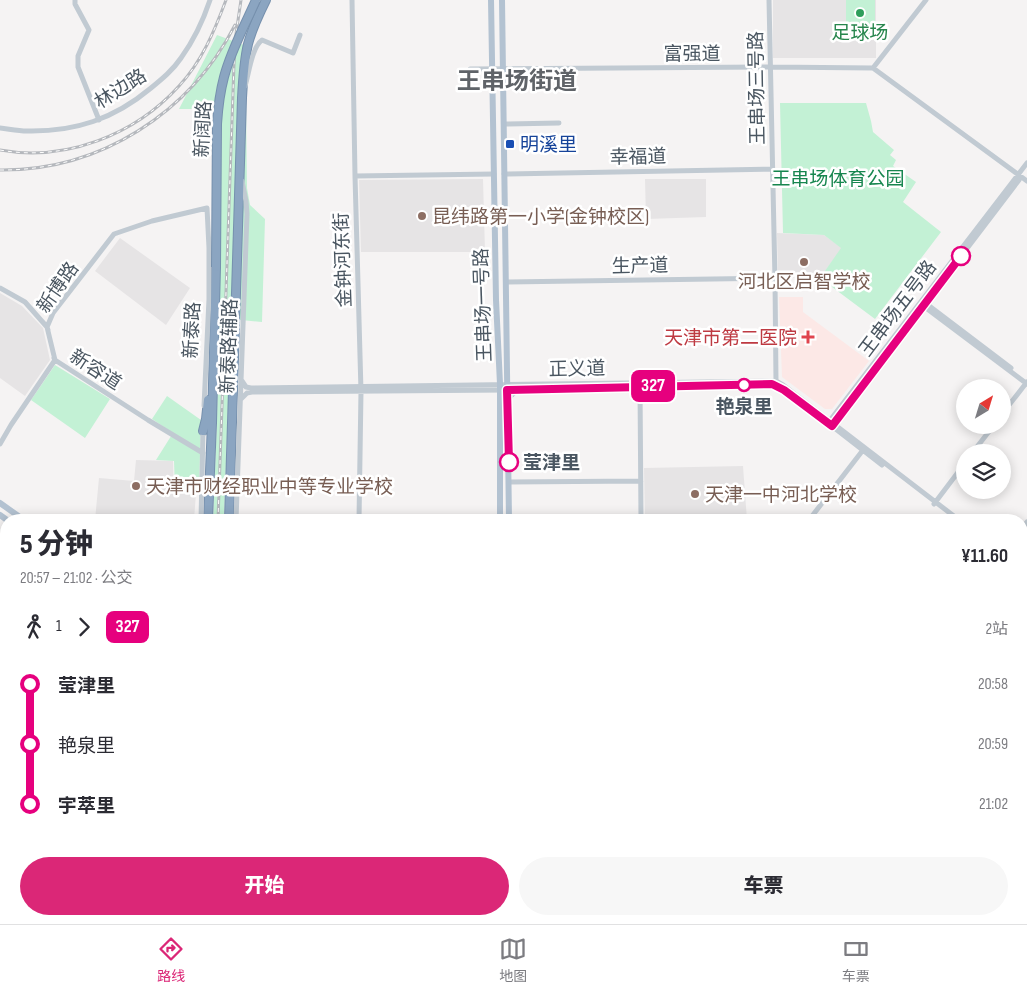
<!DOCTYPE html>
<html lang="zh">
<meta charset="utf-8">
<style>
body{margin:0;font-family:"Sofia Sans Condensed","Noto Sans SC",sans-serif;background:#f7f7f7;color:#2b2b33;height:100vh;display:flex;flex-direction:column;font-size:19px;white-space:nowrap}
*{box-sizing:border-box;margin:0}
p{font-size:16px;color:#7c7c81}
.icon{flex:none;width:28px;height:28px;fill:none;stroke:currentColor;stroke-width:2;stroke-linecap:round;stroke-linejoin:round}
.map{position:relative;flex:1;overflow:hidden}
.side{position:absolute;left:0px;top:514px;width:1028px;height:411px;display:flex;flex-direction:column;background:#fff;border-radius:20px 20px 0 0;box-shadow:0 2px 12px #0003}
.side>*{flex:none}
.badge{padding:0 10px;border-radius:8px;font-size:18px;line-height:32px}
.needle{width:32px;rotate:38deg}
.fabs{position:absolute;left:956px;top:379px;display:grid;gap:10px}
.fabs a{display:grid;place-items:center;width:55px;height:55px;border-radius:50%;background:#fff;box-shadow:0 2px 12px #0003;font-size:25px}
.map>.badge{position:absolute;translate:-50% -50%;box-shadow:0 0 0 2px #fff}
.legs{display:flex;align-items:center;gap:8px;height:55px;padding:0 20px;font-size:16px}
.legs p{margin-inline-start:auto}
.summary{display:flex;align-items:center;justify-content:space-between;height:85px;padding:0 20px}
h1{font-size:28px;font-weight:800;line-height:38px}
.button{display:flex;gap:10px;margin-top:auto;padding:10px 20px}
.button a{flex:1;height:58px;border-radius:30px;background:#db2777;color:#fff;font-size:20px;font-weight:800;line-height:58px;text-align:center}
.button a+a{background:#f7f7f7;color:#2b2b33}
ul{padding:0 20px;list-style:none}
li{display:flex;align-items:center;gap:18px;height:60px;font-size:19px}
li i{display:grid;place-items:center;width:8px;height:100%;margin:0 6px;background:currentColor}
li i::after{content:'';width:12px;height:12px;margin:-6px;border:4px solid;border-radius:50%;background:#fff}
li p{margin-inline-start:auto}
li:first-child i{background:linear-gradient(#0000 50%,currentColor 0)}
li:last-child i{background:linear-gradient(currentColor 50%,#0000 0)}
.menu{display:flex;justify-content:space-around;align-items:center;height:70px;border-top:1px solid #e1e1e2;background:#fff;font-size:14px;color:#7c7c81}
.menu a{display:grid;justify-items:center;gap:2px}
.menu .current{color:#db2777}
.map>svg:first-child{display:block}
</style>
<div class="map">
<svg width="1027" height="924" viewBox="0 0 1027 924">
<rect width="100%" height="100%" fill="#f5f3f3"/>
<path fill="#e6e4e5" d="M773,0H876V58H773Z
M483,179L485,252H361L359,180Z
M645,179H706V217L646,219Z
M777,233L824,235L842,248L820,278L778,277Z
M120,238L190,288L166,325L95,271Z
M0,293L22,306L43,328L50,360L25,396L0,378Z
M136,460L173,461L174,492L196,493L194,520H95L99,478L134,481Z
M743,466L747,520H645L644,468Z
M1027,832V908L1021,904V839Z"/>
<path fill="#fce8e6" d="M779,297H803V312L869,361L832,409H825L782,377Z
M0,532L6,536V677L0,676Z"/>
<path fill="#c3f1d5" d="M846,0H875V32C863,34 864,43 850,34V38H846Z
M217,35L244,45L246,101L247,188L250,205L265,219L262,322L231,319L224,520H213L217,421L222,109H179Z
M780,103H866L871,121L873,132L894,150L890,155L896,160L893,166L916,182L903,202L941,232L875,319L820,278L841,248L824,235L783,233Z
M55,365L110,399L85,438L31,400Z
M167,396L201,420L199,491H175L174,461L156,460L173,433L152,419Z"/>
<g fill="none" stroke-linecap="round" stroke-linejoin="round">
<defs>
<path id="highway" d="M203,431L206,419L208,400
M208,520L212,423L216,267
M229,520L242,98C243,80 244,61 248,44C252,29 259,14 266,0
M1021,807L1027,799
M1021,822L1027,815
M193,924V919
M213,924V919
M937,924L941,919
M950,924L953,919"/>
</defs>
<use href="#highway" stroke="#7690ad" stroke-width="10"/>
<path stroke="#c1cad2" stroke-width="5" d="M75,0V4L89,30L78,56V67L99,120
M352,0L355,176L361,391L359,520
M769,0L775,280L776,382
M873,68L926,0
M470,69L771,67L873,68L1027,181
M245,86C249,73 252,47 262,40L293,53L300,35
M504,124L559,123
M0,128C9,129 18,131 27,131C75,132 114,119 151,88C162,79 173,70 181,58C194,40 203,21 210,0
M504,174L773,169
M355,176L494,174
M506,282L775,278
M0,288L25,302L47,327L48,330
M924,302L1011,368
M922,305L1027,384
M54,358L55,360L148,420L203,453
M242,381L246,387L251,388L776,381L783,385L959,520
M640,386L641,520
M241,399L247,393L252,392L507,390L768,384L776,385L787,392
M810,409L882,465
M1002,414L1027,382
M828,423L1027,163
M832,426L1019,180
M0,444L11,425L55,360L47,327L53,313L114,234L152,221L207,208L209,248V299L204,406
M973,452L994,425
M509,482L641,481
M934,504L965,463
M201,520L203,430
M236,520L247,214L246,201L242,181
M809,520L863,450
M1021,530L1027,522
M1021,567L1027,572
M0,694H6
M1021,796L1027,788
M1021,836L1027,828
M1021,910L1027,914
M766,919L777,924
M221,924V919
M928,924L932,919
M955,924L959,919"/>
<path stroke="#b3c2d1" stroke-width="6" d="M491,0L496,300L500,384V520
M502,0L509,520
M508,400C512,390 518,391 528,389
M0,503L24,520
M0,515L7,520
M1021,742L1027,747
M1021,756L1027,761
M218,919V924
M187,924L188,919
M424,924L427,919
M435,924L438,919"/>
<use href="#highway" stroke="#8ba5c1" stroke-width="8"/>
<defs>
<path id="rail" d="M0,150C65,162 135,135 179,86C202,61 214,32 226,0
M0,170C100,171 190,113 235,25
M218,520L234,64L236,34L241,0
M203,924V919"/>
</defs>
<use href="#rail" stroke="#b5b8bd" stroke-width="3"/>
<use href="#rail" stroke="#fff" stroke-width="1" stroke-dasharray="4" stroke-linecap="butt"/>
<defs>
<path id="highway-bridge" d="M216,267L217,124C218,108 220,92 224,77C231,50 245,25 256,0"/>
</defs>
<use href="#highway-bridge" stroke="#7690ad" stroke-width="10" stroke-linecap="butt"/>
<use href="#highway-bridge" stroke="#8ba5c1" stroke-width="8"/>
</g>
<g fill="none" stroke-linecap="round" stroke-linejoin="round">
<defs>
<path id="line-1" d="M509,462L507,390L772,384L784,390L832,426L961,256"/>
</defs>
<use href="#line-1" stroke="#fff" stroke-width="11"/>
<use href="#line-1" stroke="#e6007e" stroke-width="8"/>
</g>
<circle fill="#2e9e5b" stroke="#fff" stroke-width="2" cx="860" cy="13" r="5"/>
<rect fill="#1a4fb4" stroke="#fff" stroke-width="2" x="505" y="139" width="10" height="10" rx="2.5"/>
<g fill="#8d6e63" stroke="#fff" stroke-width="2">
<circle cx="422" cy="216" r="5"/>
<circle cx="804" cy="262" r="5"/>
<circle cx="136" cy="486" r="5"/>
<circle cx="695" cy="494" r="5"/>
</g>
<g fill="#fff" stroke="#e6007e" stroke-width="2.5">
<circle cx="961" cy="256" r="9"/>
<circle cx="744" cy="385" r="6"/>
<circle cx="509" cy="462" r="9"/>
</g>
<path fill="#e0444e" stroke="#fff" stroke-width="2" d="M805.5 329.5h5v5h5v5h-5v5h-5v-5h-5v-5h5z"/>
<g text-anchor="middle" stroke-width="5" stroke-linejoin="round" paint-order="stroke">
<g font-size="19" fill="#27864d" stroke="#fff">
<text x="860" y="39">足球场</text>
</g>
<g font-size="19" fill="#4a5661" stroke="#fff">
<text x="692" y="60">富强道</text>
<text transform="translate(120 88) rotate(-32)" y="7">林边路</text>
<text transform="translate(756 88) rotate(-91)" y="7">王串场三号路</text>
<text transform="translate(202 129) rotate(-87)" y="7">新阔路</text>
<text transform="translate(638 156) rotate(-1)" y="7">幸福道</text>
<text transform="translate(342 260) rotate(-92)" y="7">金钟河东街</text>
<text transform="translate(640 265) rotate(-1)" y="7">生产道</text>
<text transform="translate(57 287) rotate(-55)" y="7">新博路</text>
<text transform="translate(482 305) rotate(-92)" y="7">王串场一号路</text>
<text transform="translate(897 308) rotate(-53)" y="7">王串场五号路</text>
<text transform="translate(191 330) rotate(-87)" y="7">新泰路</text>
<text transform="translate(228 346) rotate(-88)" y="7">新泰路辅路</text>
<text transform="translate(577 368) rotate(-1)" y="7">正义道</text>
<text transform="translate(96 369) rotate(33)" y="7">新容道</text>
</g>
<g font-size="19" fill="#164399" stroke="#fff" text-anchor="start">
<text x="520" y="151">明溪里</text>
</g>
<g font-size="19" fill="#17864f" stroke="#fff">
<text x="838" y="185">王串场体育公园</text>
</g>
<g font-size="19" fill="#785e54" stroke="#fff" text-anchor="start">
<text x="432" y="223">昆纬路第一小学(金钟校区)</text>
<text x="804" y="288" text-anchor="middle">河北区启智学校</text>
<text x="146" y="493">天津市财经职业中等专业学校</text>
<text x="705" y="501">天津一中河北学校</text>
</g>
<g font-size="19" fill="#be3a42" stroke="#fff" text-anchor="end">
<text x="797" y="344">天津市第二医院</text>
</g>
<g font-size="19" font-weight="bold" fill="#4a5661" stroke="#fff">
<text x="744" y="413">艳泉里</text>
<text x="523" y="469" text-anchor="start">莹津里</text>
</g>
<g font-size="24" font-weight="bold" fill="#5f6368" stroke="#fff">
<text x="517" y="89">王串场街道</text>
</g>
</g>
</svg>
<div class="fabs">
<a><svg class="needle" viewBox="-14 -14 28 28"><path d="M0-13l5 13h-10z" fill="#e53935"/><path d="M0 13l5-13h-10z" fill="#7c7c81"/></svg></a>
<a><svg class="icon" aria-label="layers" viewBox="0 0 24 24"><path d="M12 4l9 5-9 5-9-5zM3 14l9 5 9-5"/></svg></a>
</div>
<b class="badge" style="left:653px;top:386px;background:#e6007e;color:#fff">327</b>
<section class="side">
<div class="summary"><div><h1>5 分钟</h1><p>20:57 – 21:02 · 公交</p></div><b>¥11.60</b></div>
<div class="legs"><svg class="icon" aria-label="walk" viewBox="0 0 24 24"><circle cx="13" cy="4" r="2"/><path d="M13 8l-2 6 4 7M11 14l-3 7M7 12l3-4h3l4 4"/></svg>1<svg class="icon" aria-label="forward" viewBox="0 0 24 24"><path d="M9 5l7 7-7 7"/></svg><b class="badge" style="background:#e6007e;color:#fff">327</b><p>2站</p></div>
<ul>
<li><i style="color:#e6007e"></i><b>莹津里</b><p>20:58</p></li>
<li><i style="color:#e6007e"></i><span>艳泉里</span><p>20:59</p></li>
<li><i style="color:#e6007e"></i><b>宇萃里</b><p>21:02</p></li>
</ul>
<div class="button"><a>开始</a><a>车票</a></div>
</section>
</div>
<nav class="menu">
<a class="current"><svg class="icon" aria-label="directions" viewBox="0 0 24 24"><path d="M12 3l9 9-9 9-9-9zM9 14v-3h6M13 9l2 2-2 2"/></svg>路线</a>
<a><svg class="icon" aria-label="map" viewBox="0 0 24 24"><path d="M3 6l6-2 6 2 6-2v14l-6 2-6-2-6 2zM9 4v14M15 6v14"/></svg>地图</a>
<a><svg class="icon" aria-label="tickets" viewBox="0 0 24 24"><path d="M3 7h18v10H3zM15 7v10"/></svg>车票</a>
</nav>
